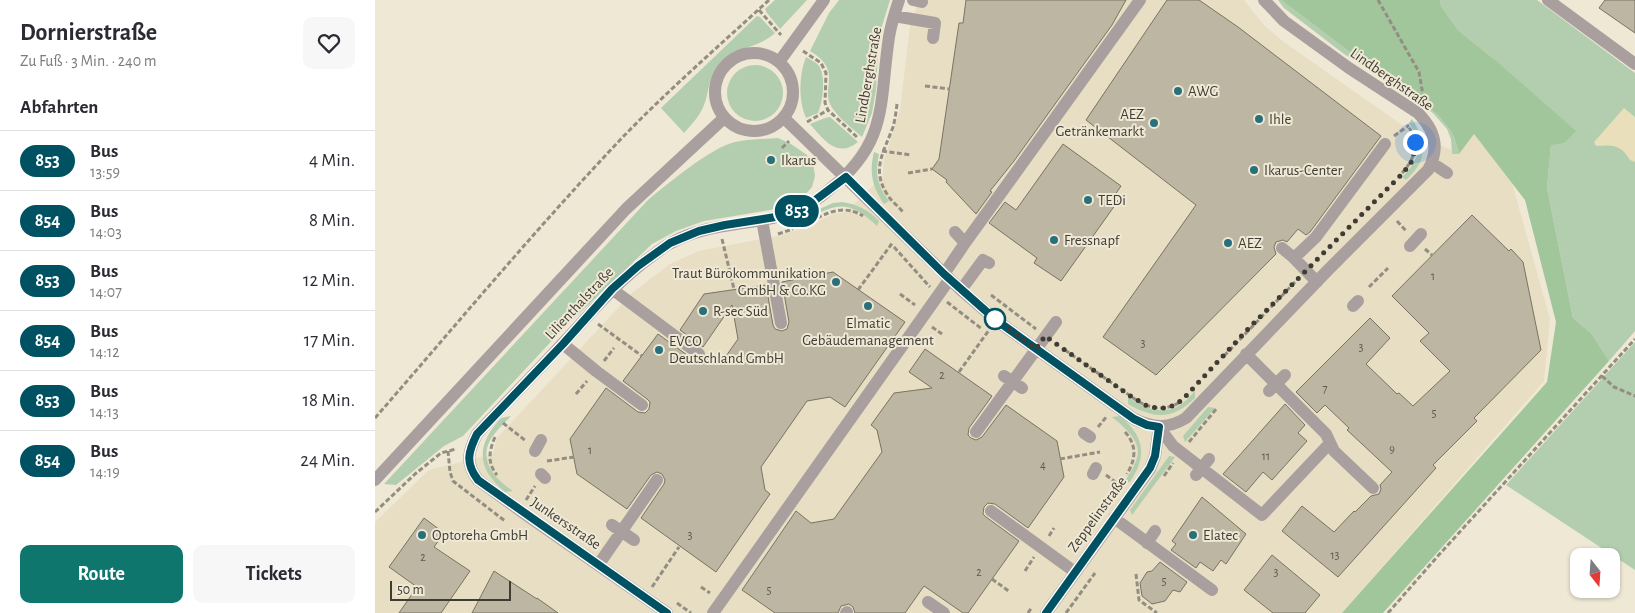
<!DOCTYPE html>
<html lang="de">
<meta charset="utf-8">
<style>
body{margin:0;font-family:"Alegreya Sans",sans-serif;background:#f7f7f7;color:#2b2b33;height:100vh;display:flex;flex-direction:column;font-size:19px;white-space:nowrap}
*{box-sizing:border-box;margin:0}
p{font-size:16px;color:#7c7c81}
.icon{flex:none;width:28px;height:28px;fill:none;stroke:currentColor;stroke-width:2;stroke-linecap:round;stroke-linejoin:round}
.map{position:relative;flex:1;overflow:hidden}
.panel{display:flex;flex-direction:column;background:#fff;width:375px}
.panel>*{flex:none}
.badge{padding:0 10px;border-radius:16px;font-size:18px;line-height:32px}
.needle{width:32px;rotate:163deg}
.controls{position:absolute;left:1195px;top:548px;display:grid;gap:10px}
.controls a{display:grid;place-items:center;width:50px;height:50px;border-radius:10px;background:#fff;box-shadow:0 1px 4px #0004;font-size:25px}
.scale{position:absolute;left:15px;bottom:12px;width:121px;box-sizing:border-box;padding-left:5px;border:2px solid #3f3c34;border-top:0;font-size:14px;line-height:18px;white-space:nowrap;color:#3f3c34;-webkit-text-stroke:4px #efe8d5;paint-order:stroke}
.you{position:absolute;width:25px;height:25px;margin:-12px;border:4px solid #fff;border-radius:50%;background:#1a73e8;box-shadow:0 0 0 8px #1a73e833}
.map>.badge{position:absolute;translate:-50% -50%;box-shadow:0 0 0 2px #fff}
h2{padding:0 20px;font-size:19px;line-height:45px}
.round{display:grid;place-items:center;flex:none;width:52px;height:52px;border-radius:10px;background:#f7f7f7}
.headline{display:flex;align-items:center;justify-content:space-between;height:85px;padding:0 20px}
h1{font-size:24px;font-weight:700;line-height:38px}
.button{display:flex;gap:10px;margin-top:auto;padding:10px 20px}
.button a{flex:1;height:58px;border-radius:10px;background:#0f766e;color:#fff;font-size:20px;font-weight:700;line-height:58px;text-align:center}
.button a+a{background:#f7f7f7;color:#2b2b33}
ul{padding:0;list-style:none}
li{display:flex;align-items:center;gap:15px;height:60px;padding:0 20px;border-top:1px solid #e1e1e2}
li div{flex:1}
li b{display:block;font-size:19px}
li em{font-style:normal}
li .badge{min-width:55px;font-weight:700;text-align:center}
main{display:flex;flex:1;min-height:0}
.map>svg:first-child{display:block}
</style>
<main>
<section class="panel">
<div class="headline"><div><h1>Dornierstraße</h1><p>Zu Fuß · 3 Min. · 240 m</p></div><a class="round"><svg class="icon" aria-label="heart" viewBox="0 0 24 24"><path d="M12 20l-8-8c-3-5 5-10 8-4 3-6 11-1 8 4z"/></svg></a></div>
<h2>Abfahrten</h2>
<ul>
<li><span class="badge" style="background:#005262;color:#fff">853</span><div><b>Bus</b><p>13:59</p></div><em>4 Min.</em></li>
<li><span class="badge" style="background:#005262;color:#fff">854</span><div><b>Bus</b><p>14:03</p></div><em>8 Min.</em></li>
<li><span class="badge" style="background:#005262;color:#fff">853</span><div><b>Bus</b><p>14:07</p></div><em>12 Min.</em></li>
<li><span class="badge" style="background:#005262;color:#fff">854</span><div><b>Bus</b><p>14:12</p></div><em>17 Min.</em></li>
<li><span class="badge" style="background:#005262;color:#fff">853</span><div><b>Bus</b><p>14:13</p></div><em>18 Min.</em></li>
<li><span class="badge" style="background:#005262;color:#fff">854</span><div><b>Bus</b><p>14:19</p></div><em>24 Min.</em></li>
</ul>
<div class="button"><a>Route</a><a>Tickets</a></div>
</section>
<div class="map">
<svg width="1260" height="613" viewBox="0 0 1260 613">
<rect width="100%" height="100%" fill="#efe8d5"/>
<path fill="#e7dec3" d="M544,0H869L889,25L906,40L1047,139L1060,143L1084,153L1099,134L1137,183L1175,319L1169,381L967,613H0V522L54,470L118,454L122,438L257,293L295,264L324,251L402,236L429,228L458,214L471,212L508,176V163L525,110L535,26Z"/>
<path fill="#b3ceae" d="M400,0H432L405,29L392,13L390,9Z
M464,0H515L507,26L503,51L501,90L497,113L487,137C478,129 465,119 458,109C443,89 470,72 435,51L454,13Z
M903,0H906L972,50L1032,91L1062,114L1075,130L1079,137L1084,154H1077L1076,139L1072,129L1058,113L1023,88L969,54L909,8Z
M1065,0H1162L1260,73V331L1234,361L1217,334L1198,318L1172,188L1176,145L1119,59L1083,30L1066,6Z
M382,16L385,17L400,33C380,51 357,45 341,68C333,79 334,93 329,105C325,116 316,125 309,133L286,108Z
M431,57C436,60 441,62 444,66C451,76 448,102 443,113L431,118C423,100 424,75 431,57Z
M352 93a28 28 0 1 1 56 0a28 28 0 1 1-56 0Z
M455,117L483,142C462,159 448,139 435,124L450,118Z
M1037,119C1053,143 1052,161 1031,180L1027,177C1046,159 1048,144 1034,123Z
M403,138L416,144L432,155L438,163L440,176L437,187L427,198L412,207L329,221L301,231L277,244L184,333L88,436L69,446L21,485L9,484L273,200C294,183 335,148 360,142C374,139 389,139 403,138Z
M499,152L504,154C500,173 502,186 514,201L509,204C497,187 494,172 499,152Z
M467,202C482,204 494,210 504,221L502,226C468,194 457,207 421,225L424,218L458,203Z
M1260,342V570L1131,485Z
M820,391V398C798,420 779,419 753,404V397C769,409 792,417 809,402C813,399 817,394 820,391Z
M833,407L840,408L810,442L808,436Z
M136,416C128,425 117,434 113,445C106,465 123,481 138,491L130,492C101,468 101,445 126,418Z
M745,416C769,436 773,455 755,482L748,484C771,451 767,442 737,417Z
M794,456L800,457L757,515L755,510Z"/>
<path fill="#a2c69c" d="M906,0H1065L1066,6L1083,30L1119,59L1201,131L1189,143L1176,145L1172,188L1198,318L1217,334L1234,361L1008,613H967L1172,382L1181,322L1150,200L1099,134L1084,154L1079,137L1075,130L1062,114L1032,91L972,50Z"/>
<path fill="#e9dfba" d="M1249,108L1260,117V162L1255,160C1245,144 1238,145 1221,146L1219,142Z"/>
<path fill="#bdb6a3" stroke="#797361" d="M591,0H751L737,25L639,161L615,191L617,192L601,214L571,182L572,180L557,169L564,159L584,23H588Z
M792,0H824L863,27L1006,136L935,232L931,235L923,229L912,242L908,240L901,242L899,247L901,254L781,375L728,337L821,205L711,120Z
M1230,0H1260V33L1224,8Z
M688,144L746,186L738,198L743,201L686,281L659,263L662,258L614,223L630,202L641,210Z
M1097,215L1134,251L1136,249L1148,262L1166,350L1099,418L1102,421L1058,465L1061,468L963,577L907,531L927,506L959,532L979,511L980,512L996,496L1004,494L1006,489L1005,485L1017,472L972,430L974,428L950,405L942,413L921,392L995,318L1015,338L991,364L1022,394L1024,393L1038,406L1075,371L1045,341L1054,333L1017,296Z
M458,272L530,322L470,407L455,397L432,401L386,467L390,490L395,494L341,572L266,518L289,484L290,480L287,474L282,472L276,475L252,509L202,474L195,439L231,388L263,412L270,413L274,409L275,402L272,399L248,381L283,334L319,360L317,362L344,358L349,359L363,339L357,305L328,347L305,330L329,294L391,285L398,325L400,329L407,331L412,329L414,322L407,282Z
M550,349L617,396L594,428L593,435L596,438L601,440L607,437L631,405L682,441L689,477L653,528L620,504L613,503L609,507L608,514L611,517L644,541L593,613H588L549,586L530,613H480L478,607L474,604L466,606L463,613H400L367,590L421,511L436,523L459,519L507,452L502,430L496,425L519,393L557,388L534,372Z
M910,404L930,425L923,433L932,441L897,480L888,472L871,492L848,474Z
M827,497L871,534L851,564L846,560L838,571L825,562L821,568L796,550L801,544L797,541Z
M49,518L69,533L59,547L95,571L66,613H24L42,587L14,567Z
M897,555L945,595L930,613H898L869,590Z
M785,562L812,582L805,592L798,590L790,601L777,604L767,596L765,583L772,572L777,571Z
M119,571L162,599V598L183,613H97Z"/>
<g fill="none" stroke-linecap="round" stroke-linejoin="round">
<path stroke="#938e81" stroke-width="3" stroke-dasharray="5 2.5" stroke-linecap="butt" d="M1003,0L1044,72L1049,101
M384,10L406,35
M428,51L446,63L451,73L450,103L453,110L483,138
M550,86L575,89
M522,104C521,112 520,120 518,127C509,152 496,169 512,194C516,201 523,206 528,212
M432,122L453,110
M1019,136L1033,126L1032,125
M407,148L414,141
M507,151L536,155
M533,173L557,169
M1027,173C1040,159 1045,143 1033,126
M442,218C458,210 472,206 488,216
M1022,221L1031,231
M403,234L418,229
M347,239L359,289
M519,247L555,287
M1050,249L1057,255
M994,287L1013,268
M483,290L518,242
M525,294L540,305
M616,295L661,329
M572,302L607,329
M223,324L267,356
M557,327L567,334
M690,350L764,402C778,409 791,411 805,402
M849,356L921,281
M229,361L239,348
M584,372L614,330
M1227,376L1239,387L1260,396
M201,394L212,381
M0,418C81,325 160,230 245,140C292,91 344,46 394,0
M128,423L151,441
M723,427L732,416
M750,432C762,445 761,459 752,474
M120,437C114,451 112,463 122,475
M814,442L842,408
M73,451L75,472L78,481L130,521
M685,459L725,452
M172,461L199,457
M731,475L746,486
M789,476L798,463
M151,500L160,486
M0,512L40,474L66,453L81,449
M674,536L679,528
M650,571L659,557
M761,574L764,600L782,613
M617,579L635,592
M277,587L304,547
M326,587L335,593
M302,603L316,613
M653,613L657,607
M691,613L720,573
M1013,613L1062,557L1260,339"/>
<path stroke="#a99f9e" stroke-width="12" d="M538,0L547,2
M1173,0L1260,64
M519,16L560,23L558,38
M340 92a39 39 0 1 1 78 0a39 39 0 1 1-78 0Z
M404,62L449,0
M409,118L586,290L621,320L759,419C778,428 793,429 811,418L953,270L1053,170C1065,149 1060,130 1043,113L974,68L909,21L889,0
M1057,163L1072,173
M387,220L406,323
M590,243L765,0
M1035,246L1046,234
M907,248L919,258L942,282
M919,258L941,237L1010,144
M569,274L590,243L580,232
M237,289L324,354
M586,290L608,260L614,263
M978,306L983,301
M188,344L221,371L267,405
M871,354L951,434L959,451L998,488
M629,376L647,388
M894,391L910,375
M784,427L798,446L887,515L955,443
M601,432L681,322
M709,433L715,437
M160,451L166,440
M166,474L170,478
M718,474L721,468
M821,475L834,459
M0,480L251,209L349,118
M616,511L700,572
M739,518L837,590
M237,525L259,540
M772,543L780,531
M224,564L282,480
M553,602L569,613
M292,613L150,514L103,480C90,463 93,452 102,434C130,403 160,374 188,343C217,312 242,281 277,256C283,252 289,246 296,243C332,223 368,226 406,216C425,212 440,202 455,189C514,142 504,103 514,37C516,24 520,12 524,0
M338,613L574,280
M471,613L472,612
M671,613L775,469L780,456L784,427"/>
</g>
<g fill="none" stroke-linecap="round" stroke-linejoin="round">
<defs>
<path id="line" d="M292,613L103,480C90,463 93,452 102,434L188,344L237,289L263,266L295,243L324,231L350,225L407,216L431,207L471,177L569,274L621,320L759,419L772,425L784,427L780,456L775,468L671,613"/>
</defs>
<use href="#line" stroke="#fff" stroke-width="11"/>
<use href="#line" stroke="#005262" stroke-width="8"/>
<path stroke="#3f3c34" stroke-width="5" stroke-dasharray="0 9" d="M620,319L661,349L670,336L754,395L772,406L782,408H793L803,403L809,398L874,328L1028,173L1038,160L1040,142"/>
</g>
<g fill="#29707d" stroke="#efe8d5" stroke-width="2">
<circle cx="803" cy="91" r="5"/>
<circle cx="884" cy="119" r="5"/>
<circle cx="779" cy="123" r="5"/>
<circle cx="396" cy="160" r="5"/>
<circle cx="879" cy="170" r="5"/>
<circle cx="713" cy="200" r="5"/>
<circle cx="679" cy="240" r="5"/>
<circle cx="853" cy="243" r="5"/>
<circle cx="461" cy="282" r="5"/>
<circle cx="493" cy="306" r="5"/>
<circle cx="328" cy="311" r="5"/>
<circle cx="284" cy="350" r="5"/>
<circle cx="47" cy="535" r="5"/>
<circle cx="818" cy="535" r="5"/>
</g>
<circle fill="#fff" stroke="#005262" stroke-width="2.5" cx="620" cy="319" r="10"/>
<g text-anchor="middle" stroke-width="4" stroke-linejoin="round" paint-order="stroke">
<g font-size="12" fill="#5e5a50">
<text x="1058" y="280">1</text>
<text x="768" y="347">3</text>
<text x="986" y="351">3</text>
<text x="567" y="379">2</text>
<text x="950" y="392">7</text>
<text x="1059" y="417">5</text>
<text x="1017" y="453">9</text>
<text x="215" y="454">1</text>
<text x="891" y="460">11</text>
<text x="668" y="469">4</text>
<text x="315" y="539">3</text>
<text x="960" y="559">13</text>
<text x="48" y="561">2</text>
<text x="604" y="576">2</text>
<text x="901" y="576">3</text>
<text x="789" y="585">5</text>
<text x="394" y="594">5</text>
</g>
<g font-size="15" fill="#3f3c34" stroke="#efe8d5">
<text transform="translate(493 75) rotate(-80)" y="5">Lindberghstraße</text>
<text transform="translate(1017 79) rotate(35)" y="5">Lindberghstraße</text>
<text transform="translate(204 303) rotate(-47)" y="5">Lilienthalstraße</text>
<text transform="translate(722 514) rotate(-54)" y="5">Zeppelinstraße</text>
<text transform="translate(191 523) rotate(34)" y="5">Junkersstraße</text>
</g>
<g font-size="15" fill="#3f3c34" stroke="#efe8d5" text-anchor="start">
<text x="813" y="96">AWG</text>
<text x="769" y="119" text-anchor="end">AEZ<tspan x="769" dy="17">Getränkemarkt</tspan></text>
<text x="894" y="124">Ihle</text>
<text x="406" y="165">Ikarus</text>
<text x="889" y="175">Ikarus-Center</text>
<text x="723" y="205">TEDi</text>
<text x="689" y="245">Fressnapf</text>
<text x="863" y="248">AEZ</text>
<text x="451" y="278" text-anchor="end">Traut Bürokommunikation<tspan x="451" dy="17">GmbH &amp; Co.KG</tspan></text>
<text x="338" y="316">R-sec Süd</text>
<text x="493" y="328" text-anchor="middle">Elmatic<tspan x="493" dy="17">Gebäudemanagement</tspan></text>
<text x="294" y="346">EVCO<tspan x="294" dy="17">Deutschland GmbH</tspan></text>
<text x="57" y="540">Optoreha GmbH</text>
<text x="828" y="540">Elatec</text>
</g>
</g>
</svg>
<div class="controls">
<a><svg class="needle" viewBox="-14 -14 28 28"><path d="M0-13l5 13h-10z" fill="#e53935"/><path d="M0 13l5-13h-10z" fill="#7c7c81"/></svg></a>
</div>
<div class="scale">50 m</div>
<div class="you" style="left:1040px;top:142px"></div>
<b class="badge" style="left:422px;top:211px;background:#005262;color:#fff">853</b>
</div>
</main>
